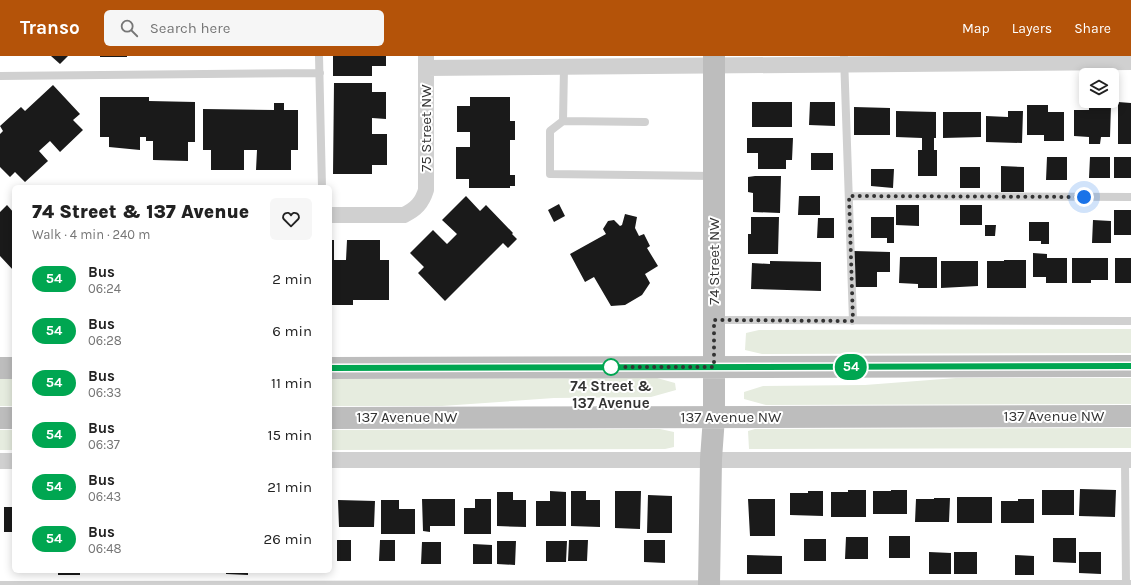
<!DOCTYPE html>
<meta charset="utf-8">
<style>
body{margin:0;font-family:Karla,sans-serif;background:#f6f6f6;color:#222;height:100vh;display:flex;flex-direction:column;font-size:15px;white-space:nowrap}
*{box-sizing:border-box;margin:0}
p{font-size:13px;color:#767676}
.icon{flex:none;width:22px;height:22px;fill:none;stroke:currentColor;stroke-width:2;stroke-linecap:round;stroke-linejoin:round}
.map{position:relative;flex:1;overflow:hidden}
.side{position:absolute;left:12px;top:129px;width:320px;height:388px;display:flex;flex-direction:column;background:#fff;border-radius:6px;box-shadow:0 2px 10px #0003}
.side>*{flex:none}
.badge{padding:0 8px;border-radius:13px;font-size:14px;line-height:26px}
.controls{position:absolute;left:1079px;top:12px;display:grid;gap:8px}
.controls a{display:grid;place-items:center;width:40px;height:40px;border-radius:6px;background:#fff;box-shadow:0 2px 10px #0003;font-size:20px}
.you{position:absolute;width:20px;height:20px;margin:-10px;border:3px solid #fff;border-radius:50%;background:#1a73e8;box-shadow:0 0 0 6px #1a73e833}
.map>.badge{position:absolute;translate:-50% -50%;box-shadow:0 0 0 2px #fff}
.round{display:grid;place-items:center;flex:none;width:42px;height:42px;border-radius:6px;background:#f6f6f6}
.overview{display:flex;align-items:center;justify-content:space-between;height:68px;padding:0 20px}
h1{font-size:19px;font-weight:800;line-height:30px}
ul{padding:0;list-style:none}
li{display:flex;align-items:center;gap:12px;height:52px;padding:0 20px}
li div{flex:1}
li b{display:block;font-size:15px}
li em{font-style:normal}
li .badge{min-width:44px;font-weight:700;text-align:center}
header{display:flex;align-items:center;gap:24px;box-sizing:border-box;height:56px;padding:0 20px;background:#b45309;color:#fff}
header strong{font-size:19px}
nav{display:flex;gap:22px;margin-inline-start:auto;font-size:14px}
.search{width:280px;height:36px;background:#f6f6f6;display:flex;align-items:center;gap:10px;box-sizing:border-box;padding:0 14px;border-radius:6px;color:#767676;font-size:15px}
.map>svg:first-child{display:block}
</style>
<header>
<strong>Transo</strong>
<div class="search"><svg class="icon" aria-label="search" viewBox="0 0 24 24"><circle cx="10" cy="10" r="6"/><path d="M15 15l6 6"/></svg>Search here</div>
<nav><a>Map</a><a>Layers</a><a>Share</a></nav>
</header>
<div class="map">
<svg width="1131" height="529" viewBox="0 0 1131 529">
<rect width="100%" height="100%" fill="#fff"/>
<path fill="#e6ecdf" d="M1131,273V297L762,298L745,294L746,277L759,274Z
M657,322L675,327L676,334L651,341L554,342L442,350H330V323Z
M956,322H1131V348L766,349L744,343V336L763,330L865,329Z
M0,323H14V350H0Z
M1131,372V392L749,393L748,375L755,373Z
M660,373L674,376V391L665,393L330,394V374Z
M0,374H14V394H0Z"/>
<path fill="#1a1a1a" d="M51,0H68L60,8Z
M100,0H127V1H100Z
M333,0H386V10H372V20H333Z
M334,27H372V36H386V63L372,62V78H387V109H372V118H333Z
M53,29L80,58L73,64L83,74L60,96L50,85L39,95L48,105L25,126L15,116L10,121L0,111V78L3,75L0,70L21,51L25,55Z
M100,41H149V45L195,46V86H188V105L153,104V85H146V81H140V94L109,91V81H100Z
M470,41H510V65H515V84H510V119H515V130H510V132H469V123H456V91H470V76H457V50H470Z
M752,46H792V71H752Z
M810,46H835V70L809,69Z
M1118,46L1131,47V88H1118Z
M274,47H284V54H298V94H291V114H256L257,94H244V114H211V94H203V53L274,54Z
M1027,49H1048V56H1064V85H1044V79H1027Z
M1089,49H1111L1110,81H1101L1100,88H1089V81L1074,80V54H1089Z
M854,51L890,52V79H854Z
M896,55L936,56V82H934V94H937V120H918V94H922V82L896,81Z
M1008,55H1023L1022,87L986,86V60L1008,61Z
M943,56H981V81L943,82Z
M747,82H793L792,104H786V113H758V97H747Z
M811,97H833V114H811Z
M1047,101H1067V124H1046Z
M1090,101H1110V122H1089Z
M1114,101H1131V122H1114Z
M1001,110L1024,111V136H1001Z
M960,111H980V132H960Z
M871,113H894L893,132L871,130Z
M755,120H781L780,157L753,156V137L748,136V121Z
M466,140L480,155L486,149L513,177L512,178L517,183L508,192L503,187L445,245L418,217L424,211L410,197L433,174L447,188L457,178L442,164Z
M799,140H820V159H798Z
M559,148L565,160L554,166L548,154Z
M7,149L14,157V215L0,200V156Z
M896,149H919V170L896,169Z
M960,149H982V169H960Z
M1114,154H1131V179H1114Z
M625,158L637,161L635,172L639,180L644,178L650,190L647,192L658,210L645,218L650,227L642,239L625,249L611,250L594,221L585,226L570,198L606,178L603,173L608,165L614,164L620,170L622,169Z
M751,161H779L778,198H748V178H751Z
M871,161H894V187H887V182H871Z
M818,162H834V182H817Z
M1093,164L1111,165V187H1092Z
M1029,166H1049V188H1041V185H1029Z
M985,169H996L995,180H985Z
M330,184H334V204H346L347,184H380V204H389V244H353V249H330Z
M854,195L890,196V216H877V231H853Z
M1033,197L1047,198V202H1067V227H1046V221H1033Z
M900,201H937V232H918V228L899,227Z
M1072,202H1108V224H1091V227H1072Z
M1115,202H1131V227H1115Z
M1004,204H1026V232H987V205H1004Z
M770,205L821,206V235L751,233L752,207L770,208Z
M941,205H978V230L941,232Z
M1080,433L1116,434L1115,461L1079,460Z
M848,434H866V461H831V436H848Z
M891,434H907V458H873V435H891Z
M1042,434H1074V459H1042Z
M550,435L566,436V470H536V445H550Z
M571,435H586V444H600V471L571,470Z
M615,435H641L640,473L615,472Z
M808,435H823V460L790,459V437H808Z
M330,436H332V459H330Z
M497,436H513V444H526V471L497,470Z
M648,439L672,440V477H647Z
M957,441H992V467H957Z
M934,442H950L949,466H915L916,443H934Z
M422,443H455V470H430V476L423,475Z
M475,443H491V478H464V452H475Z
M748,443H775V480H750Z
M1018,443H1034V467H1001V445H1018Z
M338,444L375,445L374,471H339Z
M381,444H399V453H415V478H381Z
M4,451H14V476H4Z
M889,480H910V502H889Z
M846,481H868V503H845Z
M1053,482H1076V507L1053,506Z
M804,483H826V505H804Z
M330,484H332V504H330Z
M337,484H351V505H337Z
M380,484H395V505H379Z
M569,484H588L587,505H568Z
M644,484H665V507L644,506Z
M497,485H516L515,509L497,508Z
M546,485H567L566,506H546Z
M422,486H441V508H421Z
M473,488L492,489V508H473Z
M929,496L951,497V518H929Z
M954,496H977V518H954Z
M1079,496H1101V518L1079,517Z
M747,499L782,500V518H747Z
M1015,499L1034,500V519H1015Z
M58,515H80V519H58Z
M226,515H248V519L226,518Z"/>
<g fill="none" stroke-linecap="round" stroke-linejoin="round">
<path stroke="#d0d0d0" stroke-width="8" d="M319,0L322,131
M844,0L853,265
M564,11L563,65L645,66
M0,20L320,17
M563,65L550,75V118L714,120
M849,140L1131,141
M715,264L1131,265
M1125,404L1126,529
M0,529L1131,528"/>
<path stroke="#d0d0d0" stroke-width="16" d="M426,12L1131,6
M330,159H404C416,153 422,147 426,134V0
M330,404H1131
M0,405H14"/>
<path stroke="#bdbdbd" stroke-width="22" d="M0,312H14
M330,312L1131,310
M0,362H14
M330,362L1131,360
M709,529L711,403L714,361V0"/>
</g>
<g fill="none" stroke-linecap="round" stroke-linejoin="round">
<defs>
<path id="line" d="M330,312L1131,310"/>
</defs>
<use href="#line" stroke="#fff" stroke-width="9"/>
<use href="#line" stroke="#00a651" stroke-width="6"/>
<path stroke="#333" stroke-width="4" stroke-dasharray="0 7.2" d="M611,311H714V264L853,265L849,140L1084,141"/>
</g>
<circle fill="#fff" stroke="#00a651" stroke-width="2" cx="611" cy="311" r="8"/>
<g text-anchor="middle" stroke-width="4" stroke-linejoin="round" paint-order="stroke">
<g font-size="15" fill="#333" stroke="#fff">
<text transform="translate(426 72) rotate(-90)" y="5">75 Street NW</text>
<text transform="translate(714 205) rotate(-90)" y="5">74 Street NW</text>
<text x="1054" y="365">137 Avenue NW</text>
<text x="407" y="366">137 Avenue NW</text>
<text x="731" y="366">137 Avenue NW</text>
</g>
<g font-size="15" font-weight="bold" fill="#333" stroke="#fff">
<text x="611" y="335">74 Street &amp;<tspan x="611" dy="17">137 Avenue</tspan></text>
</g>
</g>
</svg>
<div class="controls">
<a><svg class="icon" aria-label="layers" viewBox="0 0 24 24"><path d="M12 4l9 5-9 5-9-5zM3 14l9 5 9-5"/></svg></a>
</div>
<div class="you" style="left:1084px;top:141px"></div>
<b class="badge" style="left:851px;top:311px;background:#00a651;color:#fff">54</b>
<section class="side">
<div class="overview"><div><h1>74 Street &amp; 137 Avenue</h1><p>Walk · 4 min · 240 m</p></div><a class="round"><svg class="icon" aria-label="heart" viewBox="0 0 24 24"><path d="M12 20l-8-8c-3-5 5-10 8-4 3-6 11-1 8 4z"/></svg></a></div>
<ul>
<li><span class="badge" style="background:#00a651;color:#fff">54</span><div><b>Bus</b><p>06:24</p></div><em>2 min</em></li>
<li><span class="badge" style="background:#00a651;color:#fff">54</span><div><b>Bus</b><p>06:28</p></div><em>6 min</em></li>
<li><span class="badge" style="background:#00a651;color:#fff">54</span><div><b>Bus</b><p>06:33</p></div><em>11 min</em></li>
<li><span class="badge" style="background:#00a651;color:#fff">54</span><div><b>Bus</b><p>06:37</p></div><em>15 min</em></li>
<li><span class="badge" style="background:#00a651;color:#fff">54</span><div><b>Bus</b><p>06:43</p></div><em>21 min</em></li>
<li><span class="badge" style="background:#00a651;color:#fff">54</span><div><b>Bus</b><p>06:48</p></div><em>26 min</em></li>
</ul>
</section>
</div>
